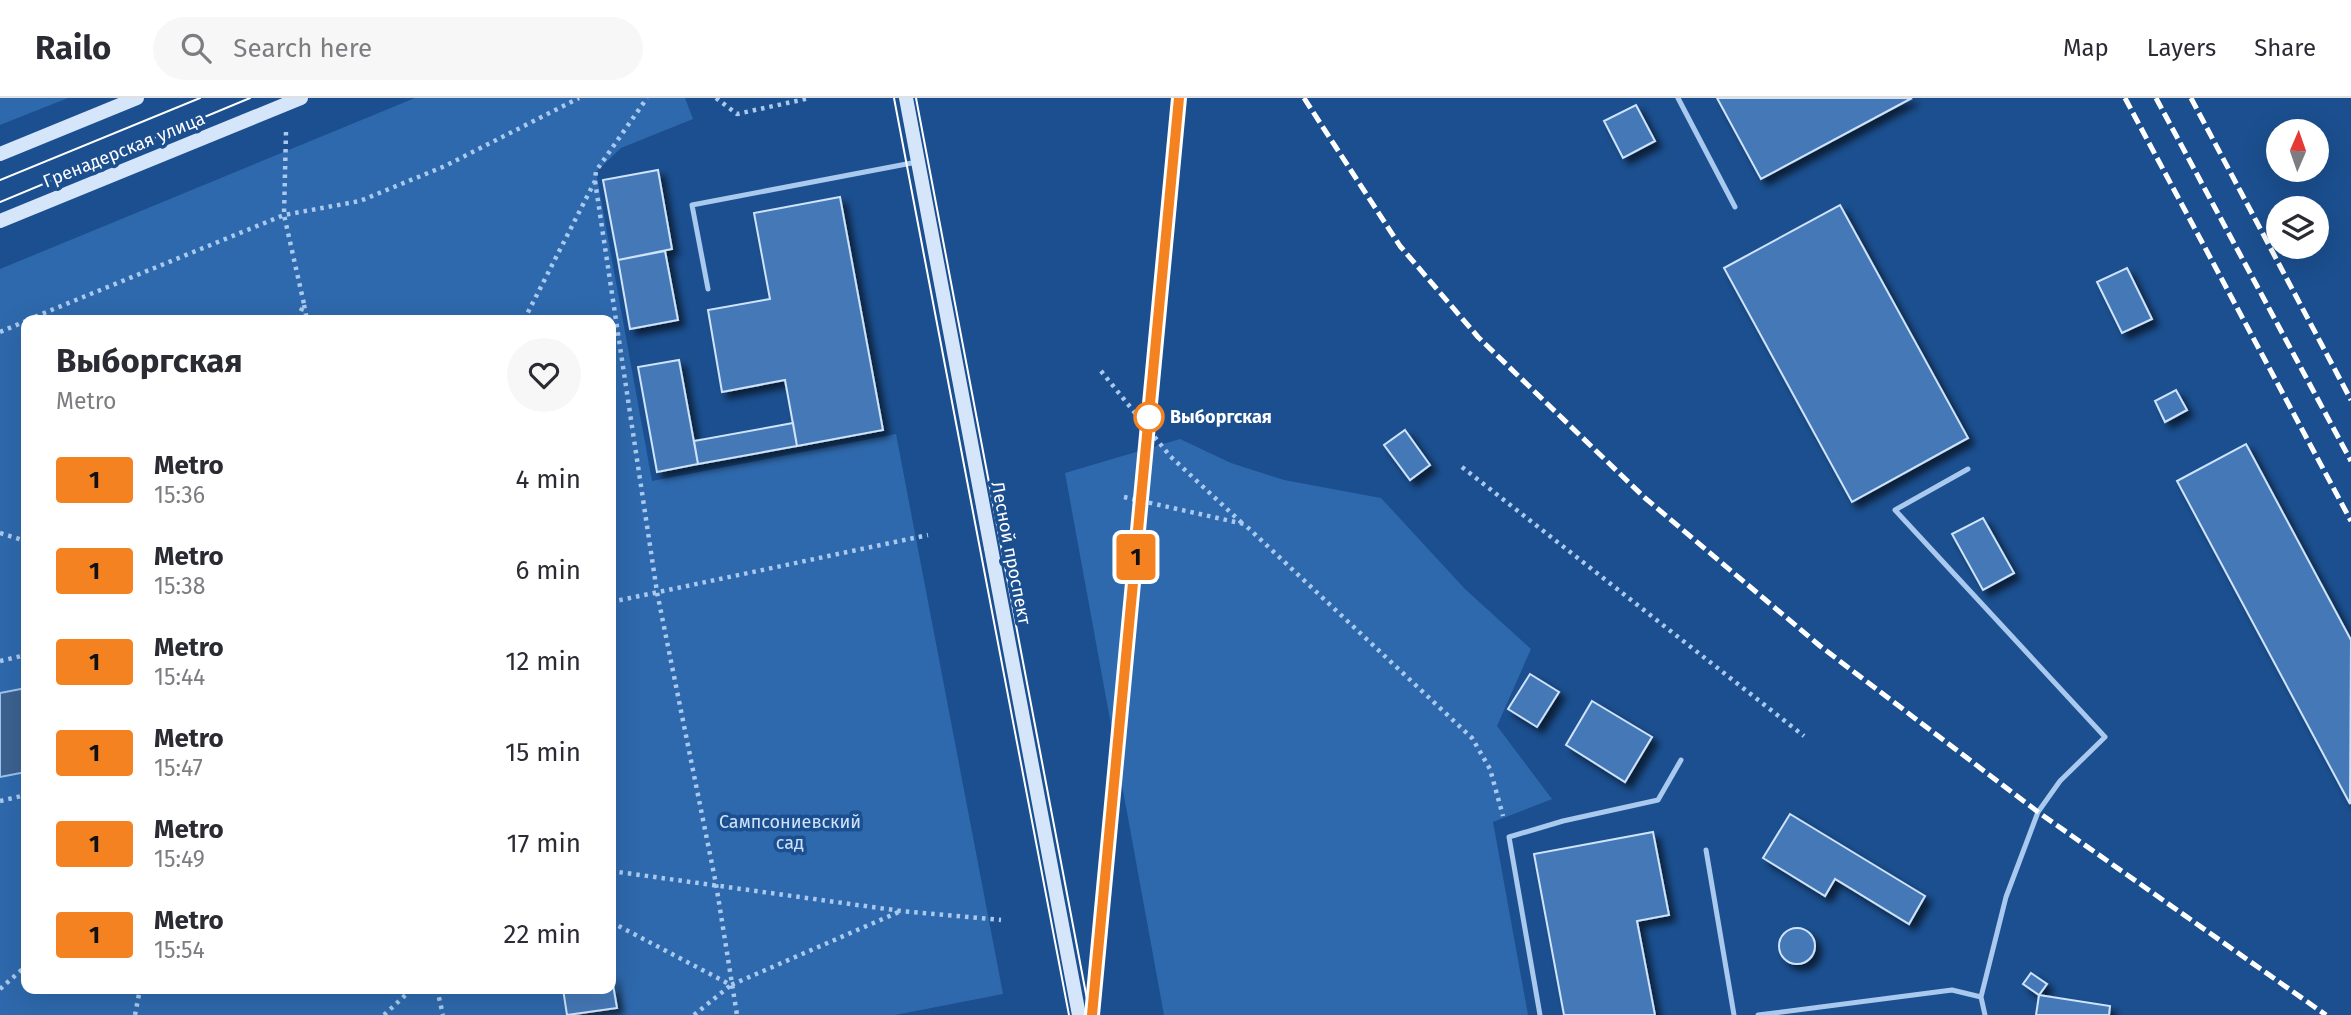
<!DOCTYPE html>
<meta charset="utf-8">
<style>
body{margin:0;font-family:"Fira Sans",sans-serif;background:#f7f7f7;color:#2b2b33;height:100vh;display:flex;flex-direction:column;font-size:26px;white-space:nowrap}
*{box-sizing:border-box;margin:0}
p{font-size:23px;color:#7c7c81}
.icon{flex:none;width:38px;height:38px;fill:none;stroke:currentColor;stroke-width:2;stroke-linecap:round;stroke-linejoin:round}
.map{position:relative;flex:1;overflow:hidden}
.drawer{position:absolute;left:21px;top:217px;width:595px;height:679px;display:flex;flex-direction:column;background:#fff;border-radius:14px;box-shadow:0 7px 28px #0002}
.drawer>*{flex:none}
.badge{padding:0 14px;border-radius:5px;font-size:24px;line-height:46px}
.needle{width:46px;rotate:2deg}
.fabs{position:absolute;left:2266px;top:21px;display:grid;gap:14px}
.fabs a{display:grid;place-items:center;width:63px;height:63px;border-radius:50%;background:#fff;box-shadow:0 7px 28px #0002;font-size:35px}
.map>.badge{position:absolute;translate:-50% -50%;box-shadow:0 0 0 4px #fff}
.round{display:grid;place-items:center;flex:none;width:74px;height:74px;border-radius:37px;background:#f7f7f7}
.headline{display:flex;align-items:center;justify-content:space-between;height:119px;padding:0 35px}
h1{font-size:33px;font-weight:700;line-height:52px}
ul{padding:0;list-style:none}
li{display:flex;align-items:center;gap:21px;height:91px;padding:0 35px}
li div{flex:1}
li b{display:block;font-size:26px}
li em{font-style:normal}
li .badge{min-width:77px;font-weight:700;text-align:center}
header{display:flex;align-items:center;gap:42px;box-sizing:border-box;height:98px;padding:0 35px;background:#fff;border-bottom:2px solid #e1e1e2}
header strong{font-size:33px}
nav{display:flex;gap:38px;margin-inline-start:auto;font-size:24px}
.search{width:490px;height:63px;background:#f7f7f7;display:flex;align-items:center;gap:18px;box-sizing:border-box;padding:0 24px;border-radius:38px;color:#7c7c81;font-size:26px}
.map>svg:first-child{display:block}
</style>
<header>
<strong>Railo</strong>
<div class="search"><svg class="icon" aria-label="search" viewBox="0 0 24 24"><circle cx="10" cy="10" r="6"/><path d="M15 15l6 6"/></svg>Search here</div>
<nav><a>Map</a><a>Layers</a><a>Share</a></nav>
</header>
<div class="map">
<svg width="2351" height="917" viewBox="0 0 2351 917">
<defs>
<filter id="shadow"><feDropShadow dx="6" dy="6" stdDeviation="3.5" flood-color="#0009"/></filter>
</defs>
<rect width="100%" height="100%" fill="#1b4f8f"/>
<path fill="#2e69ad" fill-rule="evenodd" d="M0,0H68L0,27Z
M415,0H685L693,21L621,50L596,74L652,383L896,336L1003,896L895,917H0V171ZM26,222H611V891H26Z
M1180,341L1231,365L1284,382L1381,400L1465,491L1531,551L1497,628L1552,701L1493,724L1528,917H1164L1065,375Z"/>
<path fill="#3c6290" stroke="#9cc4f0" stroke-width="2" d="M26,590V674L0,679V595Z"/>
<path fill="#4478b7" stroke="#cfe3fa" stroke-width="2" filter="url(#shadow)" d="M1717,0H1912L1761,81Z
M1636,7L1655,43L1623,60L1604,23Z
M658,72L672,151L618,162L603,82Z
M840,99L883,332L797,348L785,282L722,294L708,212L770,201L754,115Z
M1840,107L1968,340L1852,404L1724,170Z
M665,153L678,222L630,231L618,162Z
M2127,170L2152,221L2122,235L2097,184Z
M679,262L698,366L657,374L638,269Z
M2176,292L2187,312L2165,324L2155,303Z
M793,325L797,348L698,366L694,343Z
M1405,332L1430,367L1410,382L1384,347Z
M2246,346L2351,542L2350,706L2177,383Z
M1983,420L2014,475L1983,492L1952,436Z
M1530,576L1559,594L1537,629L1508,611Z
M1592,603L1652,639L1625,684L1566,647Z
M1790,716L1925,798L1909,826L1835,781L1825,798L1763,760Z
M1653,734L1669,817L1637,823L1655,917H1564L1534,756Z
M1779 848a18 18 0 1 1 36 0a18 18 0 1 1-36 0Z
M611,875L617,910L567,917L563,891H611Z
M2031,875L2047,886L2039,897L2023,886Z
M2039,897L2110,908L2109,917H2036Z"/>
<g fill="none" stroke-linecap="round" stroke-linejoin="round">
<path stroke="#a9c9ee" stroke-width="4.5" stroke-dasharray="3.5 5" stroke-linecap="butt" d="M716,0L737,16L810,0
M286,34L284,117L304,206L297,222
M595,83L657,494L716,786L737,917
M304,207L307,222
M27,222L284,117L360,103L445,68L579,0
M524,222L595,83L596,73L647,0
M0,234L26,223
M1101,273L1170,358L1243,426
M1462,369L1804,638
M1124,399L1244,426L1472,640L1490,671L1503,718
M0,435L26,443
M611,504L928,437
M0,563L26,557
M0,703L26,697
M611,773L901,813L1001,822
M611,824L731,887L901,813
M0,891L26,868
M437,891L443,917
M135,917L140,891
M384,917L412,891
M694,917L731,887"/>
<path stroke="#a9c9ee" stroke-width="5" d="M1678,0L1735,109
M708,191L692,107L917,64
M1968,371L1895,412L2105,639L2060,683L2038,714L2006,799L1981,899L1985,917
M1706,752L1734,917
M1540,917L1509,739L1563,723L1658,702L1681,662
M1758,917L1952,892L1981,899"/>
<path stroke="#d6e6fa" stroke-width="14" d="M906,0L1079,917
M0,56L137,0
M0,123L301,0"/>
<path stroke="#fff" stroke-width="2" d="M894,0L1069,917
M916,0L1090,917
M0,82L200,0
M0,104L250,0"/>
<path stroke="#fff" stroke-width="5" stroke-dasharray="12 5" stroke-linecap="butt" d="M1304,0L1400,148L1478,239L1645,400L1820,548L2038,714L2326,917
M2125,0L2351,423
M2156,0L2351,363
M2191,0L2351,302"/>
</g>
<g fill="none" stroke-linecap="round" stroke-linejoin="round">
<defs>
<path id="line" d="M1092,917L1179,0"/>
</defs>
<use href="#line" stroke="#fff" stroke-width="16"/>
<use href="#line" stroke="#f58220" stroke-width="10"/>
</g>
<circle fill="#fff" stroke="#f58220" stroke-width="3.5" cx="1149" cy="319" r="14"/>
<g text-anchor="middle" stroke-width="7" stroke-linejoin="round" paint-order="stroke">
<g font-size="18" fill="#fff" stroke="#1b4f8f">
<text transform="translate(124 52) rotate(-22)" y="6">Гренадерская улица</text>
<text transform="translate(1011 455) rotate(79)" y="6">Лесной проспект</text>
</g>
<g font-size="18" font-weight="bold" fill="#fff" stroke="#1b4f8f" text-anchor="start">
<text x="1170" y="325">Выборгская</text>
</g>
<g font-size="18" fill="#cfe3fa" stroke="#1b4f8f">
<text x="790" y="730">Сампсониевский<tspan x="790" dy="21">сад</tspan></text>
</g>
</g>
</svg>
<div class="fabs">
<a><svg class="needle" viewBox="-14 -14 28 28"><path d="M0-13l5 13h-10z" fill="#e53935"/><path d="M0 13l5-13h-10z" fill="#7c7c81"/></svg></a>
<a><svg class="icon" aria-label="layers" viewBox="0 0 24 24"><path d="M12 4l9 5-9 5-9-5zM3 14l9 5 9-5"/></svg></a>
</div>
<b class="badge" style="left:1136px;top:459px;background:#f58220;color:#111">1</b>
<section class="drawer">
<div class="headline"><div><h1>Выборгская</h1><p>Metro</p></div><a class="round"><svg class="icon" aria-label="heart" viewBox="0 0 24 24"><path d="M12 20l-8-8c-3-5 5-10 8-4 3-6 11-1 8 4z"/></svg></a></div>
<ul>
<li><span class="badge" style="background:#f58220;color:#111">1</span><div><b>Metro</b><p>15:36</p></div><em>4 min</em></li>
<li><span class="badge" style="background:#f58220;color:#111">1</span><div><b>Metro</b><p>15:38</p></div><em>6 min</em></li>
<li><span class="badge" style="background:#f58220;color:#111">1</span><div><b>Metro</b><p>15:44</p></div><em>12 min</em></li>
<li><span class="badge" style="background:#f58220;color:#111">1</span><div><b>Metro</b><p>15:47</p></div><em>15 min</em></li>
<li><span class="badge" style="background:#f58220;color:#111">1</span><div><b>Metro</b><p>15:49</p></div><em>17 min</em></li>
<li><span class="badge" style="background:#f58220;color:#111">1</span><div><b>Metro</b><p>15:54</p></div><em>22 min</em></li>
</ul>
</section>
</div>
